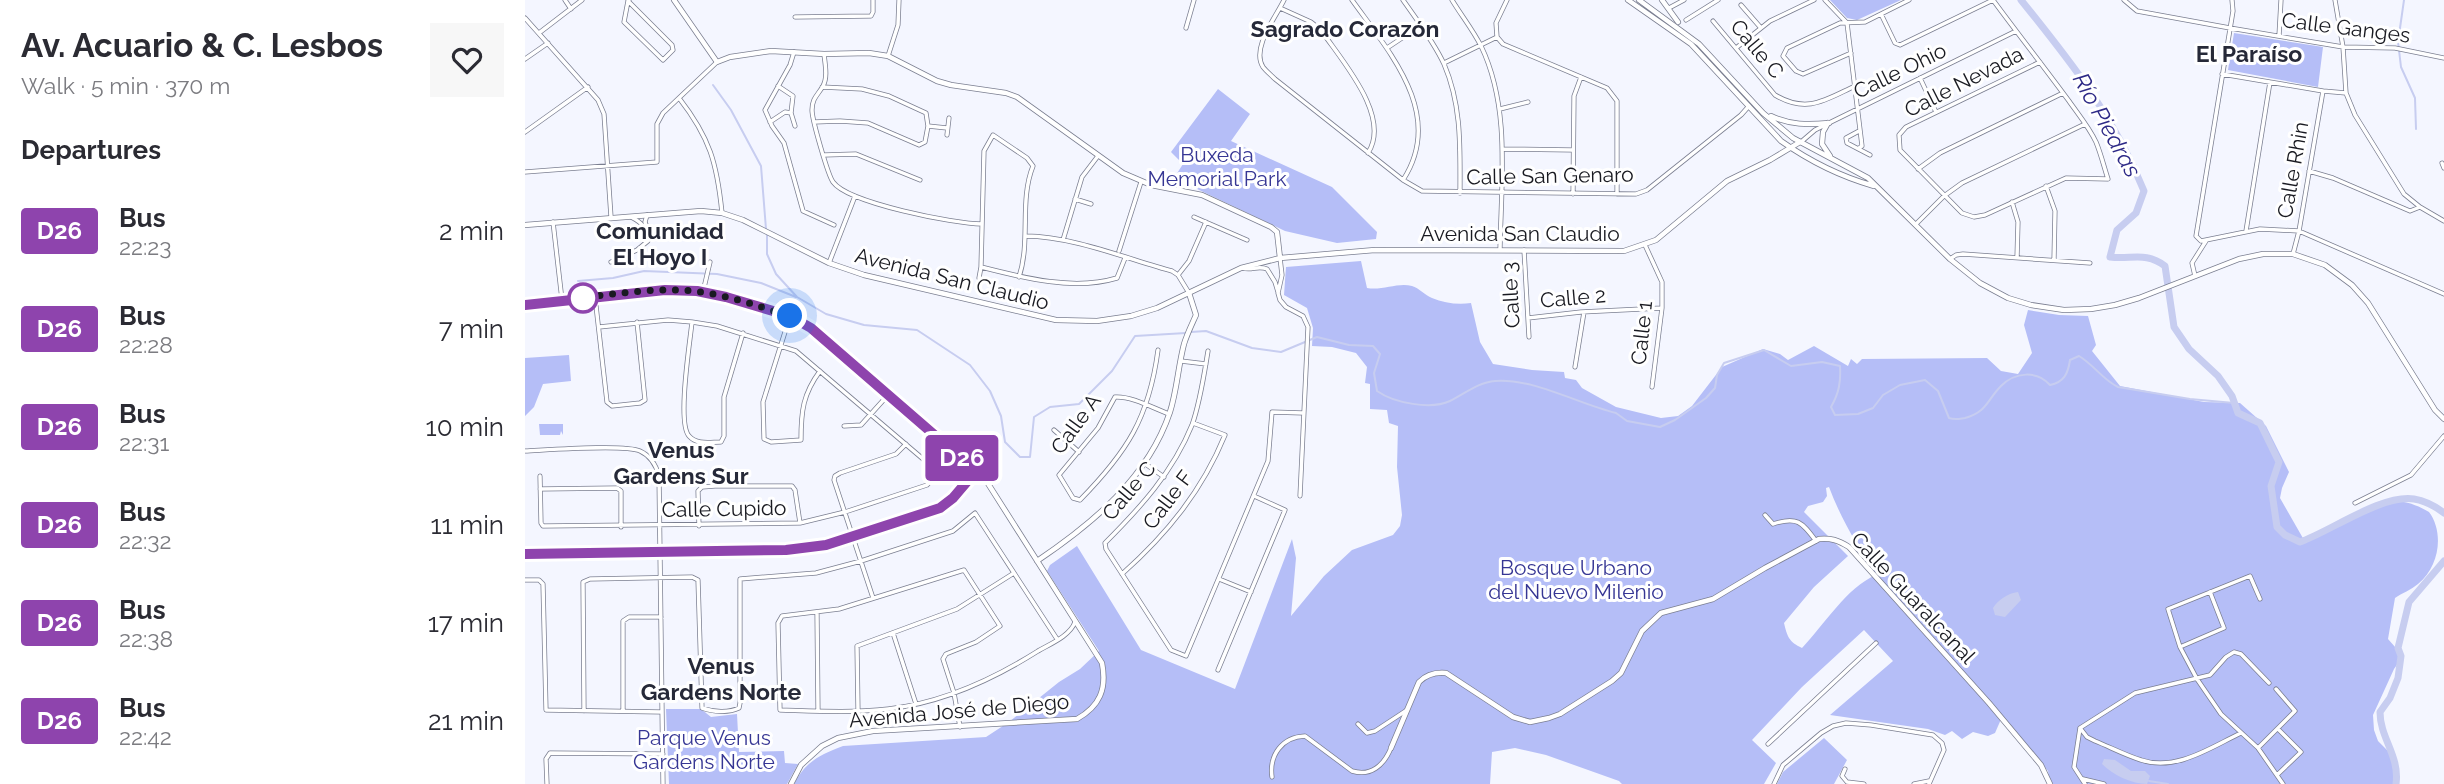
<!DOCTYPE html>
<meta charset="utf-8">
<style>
body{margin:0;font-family:Raleway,sans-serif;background:#f7f7f7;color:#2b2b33;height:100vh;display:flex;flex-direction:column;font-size:26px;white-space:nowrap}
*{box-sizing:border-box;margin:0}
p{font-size:23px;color:#7c7c81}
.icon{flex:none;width:38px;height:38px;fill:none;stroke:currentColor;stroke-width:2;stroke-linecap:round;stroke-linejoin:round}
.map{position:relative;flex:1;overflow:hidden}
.details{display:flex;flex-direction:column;background:#fff;width:525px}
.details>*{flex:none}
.badge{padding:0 14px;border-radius:5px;font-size:24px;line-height:46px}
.you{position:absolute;width:35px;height:35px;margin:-18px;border:5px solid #fff;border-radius:50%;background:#1a73e8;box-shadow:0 0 0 10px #1a73e833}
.map>.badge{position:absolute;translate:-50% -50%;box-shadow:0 0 0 4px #fff}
h2{padding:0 21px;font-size:26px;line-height:63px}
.round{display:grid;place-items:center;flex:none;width:74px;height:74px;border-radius:0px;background:#f7f7f7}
.head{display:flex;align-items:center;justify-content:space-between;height:119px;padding:0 21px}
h1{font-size:33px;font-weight:700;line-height:52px}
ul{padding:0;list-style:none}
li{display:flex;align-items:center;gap:21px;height:98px;padding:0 21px}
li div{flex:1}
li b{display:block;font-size:26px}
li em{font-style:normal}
li .badge{min-width:77px;font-weight:700;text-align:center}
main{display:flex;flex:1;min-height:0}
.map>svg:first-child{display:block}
</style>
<main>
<section class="details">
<div class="head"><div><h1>Av. Acuario &amp; C. Lesbos</h1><p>Walk · 5 min · 370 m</p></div><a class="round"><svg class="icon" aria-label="heart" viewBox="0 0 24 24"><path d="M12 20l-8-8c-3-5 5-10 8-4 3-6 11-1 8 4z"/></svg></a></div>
<h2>Departures</h2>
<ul>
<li><span class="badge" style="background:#8e44ad;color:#fff">D26</span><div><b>Bus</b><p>22:23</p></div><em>2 min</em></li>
<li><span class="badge" style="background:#8e44ad;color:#fff">D26</span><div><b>Bus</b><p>22:28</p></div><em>7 min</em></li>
<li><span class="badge" style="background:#8e44ad;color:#fff">D26</span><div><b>Bus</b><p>22:31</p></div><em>10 min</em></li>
<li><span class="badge" style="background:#8e44ad;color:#fff">D26</span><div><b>Bus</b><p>22:32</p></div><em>11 min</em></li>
<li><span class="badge" style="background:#8e44ad;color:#fff">D26</span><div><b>Bus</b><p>22:38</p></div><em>17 min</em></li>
<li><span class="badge" style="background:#8e44ad;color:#fff">D26</span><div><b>Bus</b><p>22:42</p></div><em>21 min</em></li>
</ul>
</section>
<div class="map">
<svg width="1919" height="784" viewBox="0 0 1919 784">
<rect width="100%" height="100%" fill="#f4f6ff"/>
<path fill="#b5bef7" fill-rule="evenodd" d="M1305,0H1376L1332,20L1322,18Z
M1709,33L1798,47L1793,87L1703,70Z
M693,89L725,114L706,141L807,187L852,232L851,239L812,243L760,231L649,178L658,164L646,152Z
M836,261L842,288C857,291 873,282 887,286C894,288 900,295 907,298C919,303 933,305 946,303L955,342L968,364L1007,370L1039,372L1040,378L1051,380L1057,388L1091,407L1136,418L1153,416L1167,406L1197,367L1238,349L1255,354L1263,360L1289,346L1323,366L1326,359L1332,364L1337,359L1462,358L1476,371L1493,374L1507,353L1499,325L1503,310L1534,315L1563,316L1571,345L1567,351L1595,386L1679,402L1715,403L1741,426L1764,472L1757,488L1755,498L1779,540C1809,532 1832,507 1863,502C1878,499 1892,505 1904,512C1919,532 1915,566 1893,584C1886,590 1877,593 1870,598L1863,639L1878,656L1869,669L1848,715L1849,730L1853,741L1864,752L1868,764V784H1525L1523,771L1477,717L1470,733L1463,736L1448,732L1437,739L1427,731L1420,735L1403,729L1305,715L1368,661L1339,630L1277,687L1227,740L1251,763L1239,784H1097L1094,781L1021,755L990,748L967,752L965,784H269C281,761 295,755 318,746L461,737L484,722L534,682L555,669L574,651L522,571L525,565L552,546L616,650L710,689L767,539L771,558L766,616L799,576L827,550L868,535L875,526L877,515L872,467L873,426L864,423L862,410L845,409V384L840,383L842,367L831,353L807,347L787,346L788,328L782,308L759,295L761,267ZM1304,487C1316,519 1333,547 1351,575C1322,587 1299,625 1277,648C1264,642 1262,636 1259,623L1289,587L1323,556L1279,512L1283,506L1298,502L1302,496L1301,488Z
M44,355L46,381L18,384L9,407L0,416V358Z
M14,424H38V435L36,431L35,435H15Z
M141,709H176L186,717L212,714L214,752L259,751L260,763L273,764L262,784H144Z
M1299,738L1322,760L1309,784H1252L1258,772Z"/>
<path fill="#c7cdf0" d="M1493,592L1496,600L1480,617L1470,615L1468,608C1473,600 1483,593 1493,592Z
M1579,759L1590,760L1606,771H1620L1625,776L1622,784C1607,784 1588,775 1577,764Z"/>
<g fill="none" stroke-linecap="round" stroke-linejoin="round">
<path stroke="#c7cdf0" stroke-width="2" d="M1879,0L1873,42L1876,67L1890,98L1891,129
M188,85L206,110L236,166L241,229
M242,235V254L251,274L272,297L301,314L339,325L392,330L445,365L465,391L476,416L480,442L495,457H505L509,417L525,407L554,404L587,371L610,336L661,333
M53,281L88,278L119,271L192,274L236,283L271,297
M666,332L681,331L727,348L756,352L792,337L824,345L848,346L855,354L849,373L852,391C869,403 906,410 925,401C939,394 954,382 970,381C1009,378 1053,404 1091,413L1102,421L1135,427L1150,420L1181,398L1190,388L1192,375L1199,363L1239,350L1266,366L1297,362L1315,366C1316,382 1314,393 1306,407L1310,415L1333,414L1348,408L1358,395L1375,385L1400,380L1413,391L1424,418C1430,420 1433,419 1440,418C1462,412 1462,400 1476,386C1490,372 1512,370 1525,385C1539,382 1543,374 1545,360L1554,356C1569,365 1578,380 1593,387L1665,399L1709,403
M1624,781L1643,784"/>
<path stroke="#c7cdf0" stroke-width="7" d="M1496,0C1546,62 1589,116 1619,191L1611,213L1592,230L1585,257C1605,260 1621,251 1640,266L1649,327L1664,349L1693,376L1707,396L1713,413L1735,423L1754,462L1746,486L1752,527L1760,535L1775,542C1806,531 1857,494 1889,499C1901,501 1910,506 1919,513
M1871,784C1875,756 1855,738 1855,712L1865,698L1873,678L1876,656L1873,648L1884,602L1919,561"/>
<defs>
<path id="minor" d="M40,0L46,9
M759,0C751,17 726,48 738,67C741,71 746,75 750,79L878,180L897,191L1111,194L1122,190L1216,115L1224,106
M827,0C864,52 921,114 878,180
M878,0C892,20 909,42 919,64C937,106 935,148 935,193
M927,0C936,15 948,30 956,46C986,108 976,183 975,250
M1300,0L1322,23L1337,146L1334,148
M1468,0C1493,34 1519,67 1544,101C1553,114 1564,127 1571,142C1576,154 1579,167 1583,179L1541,178L1460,215L1449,217L1437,213L1375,150L1374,135L1381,127L1515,62
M1599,0L1612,11L1705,28L1818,47L1870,48L1919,58
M1707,0L1708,11L1671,236L1676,241L1735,229L1774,231L1919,294
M1810,0L1818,47L1821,93L1830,115L1879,194L1895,207L1919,221
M103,1L147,45L148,50L138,60L99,22L103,1L104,0
M1216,5L1236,28
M755,8L786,22L796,30C816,60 867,116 843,153
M1144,8L1159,0
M1356,14L1370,43L1375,45L1468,0
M270,17L346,16L348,12V0
M0,18L73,100L79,114L86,217
M1161,20L1193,0
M1188,21L1250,95C1282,114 1300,100 1330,86
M661,28L669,0
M14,33L57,0
M1754,36L1756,0
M972,37L978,44L1082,88L1092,101V194
M972,37L971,23L982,0
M862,48L895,26
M1211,48L1245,21L1289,0
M269,52L265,65L240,110L247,126L259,143L278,211L309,225
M1326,53L1278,74L1271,71L1258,56L1262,48L1315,23L1340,22L1384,0
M299,54C300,64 303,77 298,86C293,95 287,98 287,110C287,120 303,175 308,182C323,203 430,224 457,224
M363,56L373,25L374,0
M0,59L23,43
M919,63L972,37
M1697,74L1798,91L1821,93
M1395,78L1411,112
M253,86L268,96L266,113L270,126
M154,98C185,138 192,163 197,213
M975,109L1003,102
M245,122L260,112L266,113
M289,122L315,121L343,123L394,145L400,142L403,126L401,113L364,96L337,89L297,87
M403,126L422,128
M1334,131L1321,138L1322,143L1345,155
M0,132L63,87
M422,135L424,118
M1276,142L1290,130L1304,123L1491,31
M977,149L1048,150
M299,155L331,154L395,180
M1917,163L1919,168
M1393,169L1415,153L1538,93
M1784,171L1808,178L1885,211L1895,207
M0,172L132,162V124L138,113L192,62
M1521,186L1530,211L1529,260
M1048,194L1049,96L1056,77
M550,199L566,204
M1487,202L1493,222L1492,258
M122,215L120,222L123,230L129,231
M669,217L722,240
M28,222L37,300
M1391,224L1419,196L1437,183L1560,124
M1721,231L1745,82
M501,236C546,236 603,259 647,271L653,275L664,293
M538,240L557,177L573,156
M1120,245L1137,282V308L1127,387
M999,250L1004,337
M594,251L616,182
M1768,254L1774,231L1798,91
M755,258L757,275L753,293L755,300L761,307L778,316L783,327L775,496
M1425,259L1431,255L1438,254L1565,263
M86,262L112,250L123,241C123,228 116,222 106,217
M304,263L330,196
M456,267C499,278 549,291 592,278L600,258
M718,268C726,271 733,265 742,269L750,282L753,292
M653,275L664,261L681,222
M1670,276L1667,263L1681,241
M454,278L456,267L459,151L468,135L502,158L508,166C494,201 506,241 494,277
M178,292L185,262
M70,297L82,402L87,406L115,403L120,400L112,322
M265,316L238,402L239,439L246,442L276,440C276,411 278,394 295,371
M1003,318L1056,312L1137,308
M167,322C165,342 152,423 164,436C172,445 185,442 196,442L199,436V397L218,333
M633,350C624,418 602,452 555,500L548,498L534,475L573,428L590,397C607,396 628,408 644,414
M683,351C679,375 675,403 667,425C648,472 615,508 580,543L581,549L646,650L661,656L743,461L747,412L778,413
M656,361L681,364
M1050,367L1059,312
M319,426L336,425L363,395
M529,430L554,452
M0,451C22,450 100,444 115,451C126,456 131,465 134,476L138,784
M619,463L639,477
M15,476L16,523L18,526L275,523L320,512L402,485L413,473L411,470L271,351L192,326L167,322L143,320L74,327
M15,489L92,488L96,491V527
M1830,503L1886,475L1919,436
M1240,515L1248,524C1272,516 1277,522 1291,541
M174,526L173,491L177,487L190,486H267L270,490L275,523
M597,574C642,534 677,491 700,435L668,423
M694,579L726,592
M0,580H14L18,584L21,710L137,712
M348,598L309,480L310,476L315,473L371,454L381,444
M1735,599L1725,576L1643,609L1655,647L1672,679L1696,714L1733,748L1758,784
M292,613L293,711
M368,633L391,704
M1655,647L1699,628L1685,592
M693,670L760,510L729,496
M59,711L58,582L65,579L167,577L173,580L177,708C188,712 204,713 214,708L215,703V579L291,573L336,561L428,531L450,513L532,639
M98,711V621L104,617H136
M333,711L332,646L432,609L489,573
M833,724L842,733L850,731L882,710
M435,727L429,693L418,659L421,654L451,642L475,626L439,570L314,609L257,616L253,623L255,710C291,711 327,713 363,709C417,703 467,680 513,651C525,644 545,636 550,622
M1555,728L1610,693L1685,675L1701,657L1709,652L1716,654L1744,683
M1555,728L1562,737L1570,741C1585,747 1600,755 1616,760C1651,772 1686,747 1716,733
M1555,728L1549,767L1560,784
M1243,744L1351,643
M1733,748L1770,711L1751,689
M1320,769L1317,776L1322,782L1339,784
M1752,775L1776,752L1753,729
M747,777C744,755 757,737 780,736L827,771C846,777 859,765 866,748
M1558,779L1579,784
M22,784L21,759L25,753L138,754
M1249,784L1258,765L1296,733L1308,726L1321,723L1346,725L1408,735L1417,743L1419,750L1404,784
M1389,784L1404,781"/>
<path id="tertiary" d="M149,0L192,62L205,57L246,51L299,54L344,53L363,56L412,81L426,85L481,93L492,97L598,173L626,185L677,195L746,227L752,232L755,258
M1137,0L1153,22
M0,225L176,211L197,213L218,220L304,263L339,275L531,320L572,321L606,316L632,308L716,268L755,258L850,250L1099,251L1131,240L1202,181L1245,160L1275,142
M0,305L140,290L172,291L201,297L265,316L286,328L462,482L577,663C582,689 575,706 552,719L348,731L313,738L297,746L276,765L266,784
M0,554L261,550L301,545L415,508L428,498L451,471
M512,561C567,524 623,478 645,412C652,390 653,367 659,344C662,334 667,324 671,315L664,293
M866,748L894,682C901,675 910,672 921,673L988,717L1005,722L1024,718L1035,714L1087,681L1096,673L1117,631L1136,613L1188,599L1240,568L1294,539C1306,538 1313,540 1324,547L1464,703L1516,765L1525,784"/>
<path id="secondary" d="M1103,0L1166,44L1256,141C1283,160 1317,177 1349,186
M1114,0L1174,44L1238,113L1268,138L1343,178L1425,259L1455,283L1483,298L1506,305L1539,310L1566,309L1590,305L1614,298L1714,259L1738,254H1768L1800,265L1827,285L1843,303L1910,410L1919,419
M1246,116C1265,125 1283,125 1304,123
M1303,123L1298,132L1297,144L1305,156"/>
</defs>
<use href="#minor" stroke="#7b7f91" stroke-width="5"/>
<use href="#tertiary" stroke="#7b7f91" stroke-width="6"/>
<use href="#secondary" stroke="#7b7f91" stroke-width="6"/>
<use href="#minor" stroke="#fff" stroke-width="3.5"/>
<use href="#tertiary" stroke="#fff" stroke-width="4.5"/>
<use href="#secondary" stroke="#fff" stroke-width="4.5"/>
</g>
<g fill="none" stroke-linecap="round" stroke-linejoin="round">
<defs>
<path id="line" d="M0,305L140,290L172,291L201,297L265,316L286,328L451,471L428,498L415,508L301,545L261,550L0,554"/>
</defs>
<use href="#line" stroke="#fff" stroke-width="16"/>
<use href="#line" stroke="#8e44ad" stroke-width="10"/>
<path stroke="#191a21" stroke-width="7" stroke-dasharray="0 12.6" d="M58,298H54C93,294 135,286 175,292C206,296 235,307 265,316"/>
</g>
<circle fill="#fff" stroke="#8e44ad" stroke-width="3.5" cx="58" cy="298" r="14"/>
<g text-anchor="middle" stroke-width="6" stroke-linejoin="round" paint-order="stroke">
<g font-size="21" fill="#191a21" stroke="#fff">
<text transform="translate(1821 28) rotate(7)" y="7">Calle Ganges</text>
<text transform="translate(1232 49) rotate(50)" y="7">Calle C</text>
<text transform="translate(1375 71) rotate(-26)" y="7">Calle Ohio</text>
<text transform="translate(1439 82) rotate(-27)" y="7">Calle Nevada</text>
<text transform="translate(1768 170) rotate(-80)" y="7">Calle Rhin</text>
<text transform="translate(1025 176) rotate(-1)" y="7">Calle San Genaro</text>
<text x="995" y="241">Avenida San Claudio</text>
<text transform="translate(427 279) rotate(14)" y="7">Avenida San Claudio</text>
<text transform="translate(986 295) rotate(-93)" y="7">Calle 3</text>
<text transform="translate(1048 298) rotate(-5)" y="7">Calle 2</text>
<text transform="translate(1117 333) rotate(-84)" y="7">Calle 1</text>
<text transform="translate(551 424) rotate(-54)" y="7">Calle A</text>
<text transform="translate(604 491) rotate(-50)" y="7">Calle C</text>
<text transform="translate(643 500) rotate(-53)" y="7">Calle F</text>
<text transform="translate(199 509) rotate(-1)" y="7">Calle Cupido</text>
<text transform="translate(1388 598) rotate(47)" y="7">Calle Guaralcanal</text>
<text transform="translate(434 711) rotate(-5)" y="7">Avenida José de Diego</text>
</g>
<g font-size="21" fill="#363694" stroke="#fff">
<text x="692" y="162">Buxeda<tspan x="692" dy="24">Memorial Park</tspan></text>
<text x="1051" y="575">Bosque Urbano<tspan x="1051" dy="24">del Nuevo Milenio</tspan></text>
<text x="179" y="745">Parque Venus<tspan x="179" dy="24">Gardens Norte</tspan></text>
</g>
<g font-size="23" font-weight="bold" fill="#262938" stroke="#fff">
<text x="820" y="37">Sagrado Corazón</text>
<text x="1724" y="62">El Paraíso</text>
<text x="135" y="239">Comunidad<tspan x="135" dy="26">El Hoyo I</tspan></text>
<text x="156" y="458">Venus<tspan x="156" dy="26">Gardens Sur</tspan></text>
<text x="196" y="674">Venus<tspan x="196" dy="26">Gardens Norte</tspan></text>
</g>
<g font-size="23" font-style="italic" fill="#2e2a87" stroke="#fff">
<text transform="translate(1582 125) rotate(61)" y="8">Río Piedras</text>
</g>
</g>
</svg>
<div class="you" style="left:265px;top:316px"></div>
<b class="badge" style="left:437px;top:458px;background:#8e44ad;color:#fff">D26</b>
</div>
</main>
